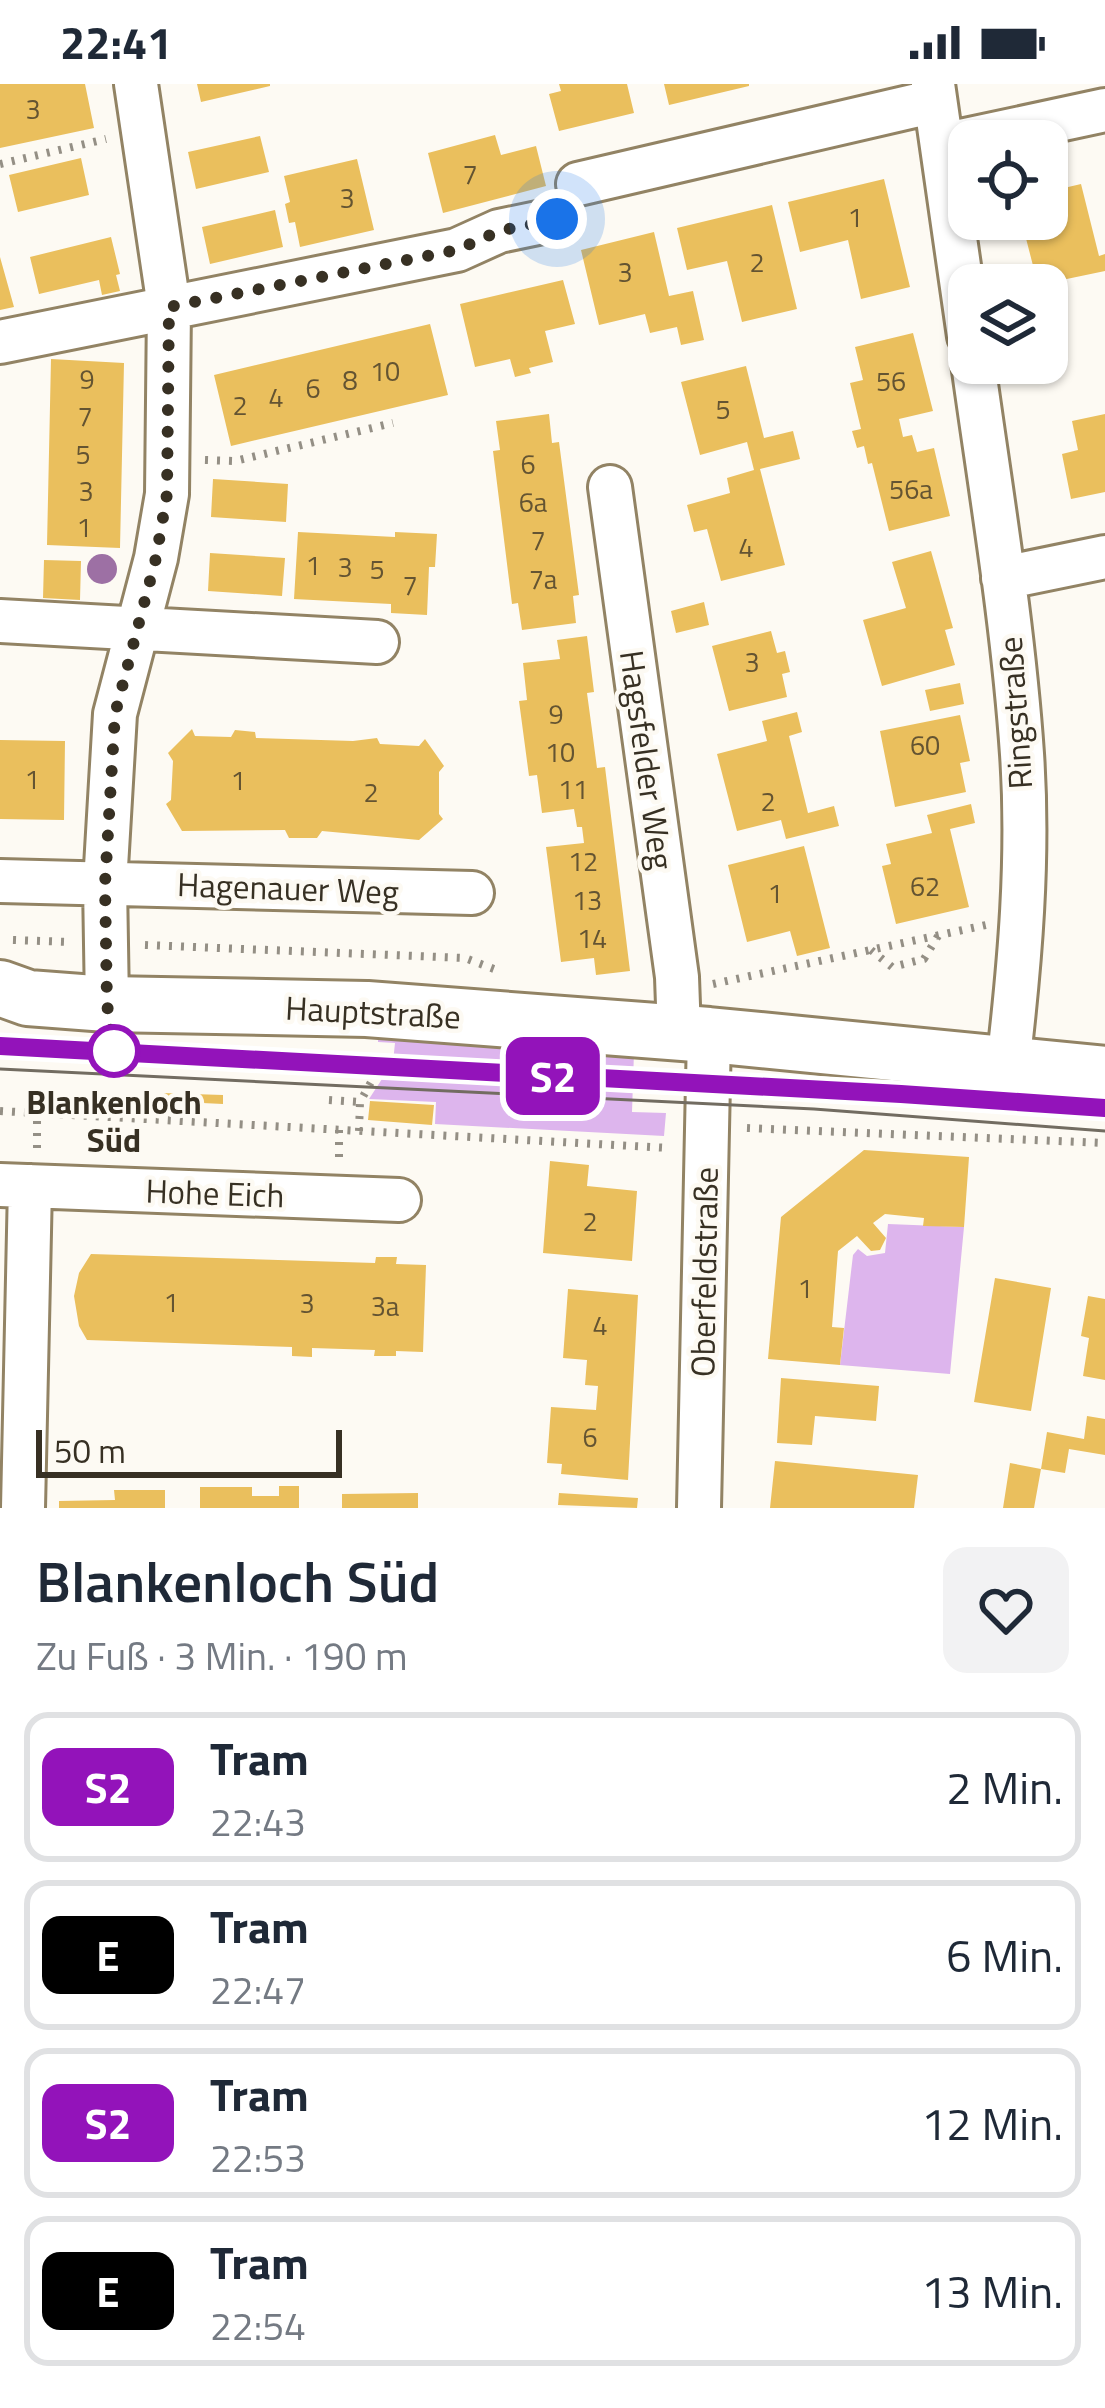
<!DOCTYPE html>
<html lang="de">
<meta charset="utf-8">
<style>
body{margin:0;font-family:"Titillium Web",sans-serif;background:#f2f2f3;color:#1f2937;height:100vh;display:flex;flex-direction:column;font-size:45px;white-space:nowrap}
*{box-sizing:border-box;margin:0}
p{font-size:39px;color:#747a83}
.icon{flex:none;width:66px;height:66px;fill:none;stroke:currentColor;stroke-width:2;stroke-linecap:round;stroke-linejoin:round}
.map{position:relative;height:1424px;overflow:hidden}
.drawer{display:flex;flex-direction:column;background:#fff;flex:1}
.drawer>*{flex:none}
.badge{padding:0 24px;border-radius:18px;font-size:42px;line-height:78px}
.controls{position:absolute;left:948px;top:36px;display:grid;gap:24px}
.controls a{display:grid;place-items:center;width:120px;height:120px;border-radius:24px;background:#fff;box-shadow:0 3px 9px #0004;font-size:60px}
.scale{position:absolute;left:36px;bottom:30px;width:306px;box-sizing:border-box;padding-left:12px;border:6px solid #373023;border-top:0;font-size:33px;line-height:42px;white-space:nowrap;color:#373023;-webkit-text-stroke:9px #fdfaf3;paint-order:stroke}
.you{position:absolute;width:60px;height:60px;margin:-30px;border:9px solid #fff;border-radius:50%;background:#1a73e8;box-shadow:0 0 0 18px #1a73e833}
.map>.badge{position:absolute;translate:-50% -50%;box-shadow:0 0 0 6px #fff}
.round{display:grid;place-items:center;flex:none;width:126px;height:126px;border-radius:24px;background:#f2f2f3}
.headline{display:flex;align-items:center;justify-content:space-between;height:204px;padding:0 36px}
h1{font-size:57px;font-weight:600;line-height:90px}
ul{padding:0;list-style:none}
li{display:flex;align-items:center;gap:36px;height:150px;margin:0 24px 18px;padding:0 12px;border:6px solid #e0e1e3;border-radius:24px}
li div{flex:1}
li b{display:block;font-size:45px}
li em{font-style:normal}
li .badge{min-width:132px;font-weight:700;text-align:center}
.status{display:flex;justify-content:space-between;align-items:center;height:84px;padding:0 60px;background:#fff;direction:ltr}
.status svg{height:33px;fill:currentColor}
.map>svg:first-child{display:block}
</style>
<div class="status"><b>22:41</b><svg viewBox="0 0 49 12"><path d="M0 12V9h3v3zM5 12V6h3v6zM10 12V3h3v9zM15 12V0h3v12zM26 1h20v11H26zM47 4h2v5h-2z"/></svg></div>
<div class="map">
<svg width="1105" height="1424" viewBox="0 0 1105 1424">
<rect width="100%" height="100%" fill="#fdfaf3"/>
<path fill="#ddb5ed" d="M378,952L634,968L632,1028L666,1029L664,1052L435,1040L436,1018L369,1015L393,978L395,959L378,958Z
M888,1140L964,1143L950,1290L840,1281L853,1171L858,1165L867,1172L885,1169Z"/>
<path fill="#eabf5d" d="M0,0H85L94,44L0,64Z
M197,0H270V2L201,18Z
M559,0H627L634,29L559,47L549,10L561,7Z
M664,0H749V2L669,21Z
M495,51L501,71L536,62L546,102L443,129L428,69Z
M260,52L269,88L196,105L188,68Z
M81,74L89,111L18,128L9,91Z
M357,75L374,146L300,163L295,138L289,139L285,120L290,118L284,92Z
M884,95L910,203L861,215L848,156L800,168L788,118Z
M1081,100L1099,172L1105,170V187L1038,201L1021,135H1047V108Z
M772,121L797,225L742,238L727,177L687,186L677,144Z
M275,126L283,163L210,180L202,143Z
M654,148L669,212L693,207L704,256L681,261L677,243L650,249L645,230L599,241L581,166Z
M111,153L120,190L116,191L120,207L102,211L99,196L39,210L30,173Z
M0,173L14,223L0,226Z
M563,196L575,240L545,247L553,278L529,284L531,289L515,293L510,275L475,283L460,220Z
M430,240L448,311L231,362L214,291Z
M913,249L933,327L899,335L903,353L912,351L917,368L934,364L950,432L889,447L872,379L868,380L864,362L857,364L852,347L861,345L850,299L863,296L855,263Z
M51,275L124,279L120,464L47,461Z
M746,282L764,354L793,347L800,375L760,385L785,481L721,497L707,445L694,448L687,421L730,409L727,394L754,386L747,358L700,371L681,298Z
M549,330L552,359L559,358L579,511L573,512L576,539L522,546L518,519L512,520L493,367L500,366L496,337Z
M1105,330V408L1071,415L1062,370L1078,366L1072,337Z
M213,395L288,400L286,438L211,433Z
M298,448L395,453V448L437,450L435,483H429L427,531L391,529V520L294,515Z
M931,467L953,544L945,546L955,581L882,602L863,536L906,524L892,478Z
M210,469L285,474L282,512L208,507Z
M44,476L81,477L80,516L43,514Z
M704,518L709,541L676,549L671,527Z
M771,547L777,569L785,567L790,588L782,590L787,613L729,627L712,562Z
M587,552L594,608L587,609L592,646L597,684L605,683L630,887L596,891L594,874L561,878L546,763L584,759L582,743H577L574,725L542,729L537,691L529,692L519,617L527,616L523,579L560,575L557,556Z
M960,599L964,620L930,627L925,606Z
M797,628L802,648L789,652L808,729L834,722L839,742L786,755L781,736L737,747L717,670L767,657L762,637Z
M960,631L970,677L960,679L966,708L895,723L880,647Z
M192,645L195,652L231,653L235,646L255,648L256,654L353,657L377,654L380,660L419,662L425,655L444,682L439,688V730L443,735L419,756L322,747L317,754H289L285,746L182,747L166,720L171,716L173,677L168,669Z
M0,656L65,657L64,736L0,735Z
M971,720L975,739L950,745L969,823L896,840L882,782L891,780L886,760L932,749L927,731Z
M804,762L830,864L797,872L790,847L747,858L728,781Z
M162,1009L223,1011V1020L161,1017Z
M370,1017L434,1021L432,1041L368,1036Z
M864,1066L969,1073L964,1143L923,1142L924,1134L885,1130L873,1139L886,1154L880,1166L871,1167L857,1152L838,1167L832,1243L844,1244L840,1281L768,1275L781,1133Z
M550,1077L589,1081L587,1102L637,1107L632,1177L543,1169Z
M91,1170L375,1179L376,1173H397L396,1180L426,1181L423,1268L396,1267V1272H374L375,1266L312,1264V1273L292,1272V1263L87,1256L79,1242L74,1212L79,1189Z
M995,1194L1051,1204L1031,1327L974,1318Z
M568,1205L638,1211L628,1396L561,1390L562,1380L547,1379L551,1323L596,1326L598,1302L585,1301L587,1276L563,1274Z
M1088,1212L1105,1215V1296L1083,1292L1089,1254L1081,1252Z
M781,1294L879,1302L876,1337L815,1332L812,1361L777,1359Z
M1087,1332L1105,1335V1371L1069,1365L1065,1389L1041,1385L1034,1424H1003L1010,1379L1041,1385L1047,1348L1084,1355Z
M775,1377L918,1391L914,1424H770Z
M279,1402H299V1424H200V1403H252V1412H279Z
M114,1406H165V1424H59V1417L115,1416Z
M418,1409V1424H342V1410Z
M559,1409L638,1414L637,1424L558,1421Z"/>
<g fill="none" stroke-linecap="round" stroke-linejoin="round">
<defs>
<path id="minor" d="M933,0L969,252
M942,61L1105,26
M578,100L935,17
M0,258L457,166L499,147L557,135
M973,279C991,409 1013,539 1022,670C1029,774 1020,878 1008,981
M610,403L677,893L679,949
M1003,494L1105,473
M0,537L377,558
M0,797L472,809
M107,920L105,800L115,630L156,474L167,410L169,223L136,0
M0,1101L399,1116
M23,1424L30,1102
M699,1424L709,951"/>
<path id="tertiary" d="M0,904L28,914L107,920L367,925L709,951L1105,990"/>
</defs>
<use href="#minor" stroke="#928364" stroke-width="48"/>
<use href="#tertiary" stroke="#928364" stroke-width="60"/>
<path stroke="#948f85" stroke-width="8" stroke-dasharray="3 9" stroke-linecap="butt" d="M0,80L106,55
M205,376L235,377L393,339
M13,856L70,858
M145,861L465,874L494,885
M871,866L892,883L924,875L938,852
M713,900L986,841
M329,1016L360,1018
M0,1027L669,1064
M747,1044L1105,1059
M339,1046V1076
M359,1047L360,1018L386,971
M37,1064V1030"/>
<use href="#minor" stroke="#fff" stroke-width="42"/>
<use href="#tertiary" stroke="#fff" stroke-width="54"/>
<path stroke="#726c61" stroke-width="3" d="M0,962L1026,1017L1105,1024
M0,985L814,1025L1105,1047"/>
</g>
<circle fill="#9d70a4" cx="102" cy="485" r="15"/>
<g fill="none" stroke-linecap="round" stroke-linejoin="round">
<defs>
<path id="line" d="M0,962L901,1010L1105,1024"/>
</defs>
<use href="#line" stroke="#fff" stroke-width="27"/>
<use href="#line" stroke="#9313ba" stroke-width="18"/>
<path stroke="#373023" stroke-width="12" stroke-dasharray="0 21.6" d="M114,967L107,920L105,800L115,630L156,474L167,410L169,223L457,166L499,147L557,135"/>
</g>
<circle fill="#fff" stroke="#9313ba" stroke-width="6" cx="114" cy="967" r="24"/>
<g text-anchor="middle" stroke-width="9" stroke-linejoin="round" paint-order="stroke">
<g font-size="27" fill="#645432">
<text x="33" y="35">3</text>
<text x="470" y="100">7</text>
<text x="347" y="124">3</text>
<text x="855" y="143">1</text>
<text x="757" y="188">2</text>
<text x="625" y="198">3</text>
<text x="385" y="297">10</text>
<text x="87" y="305">9</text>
<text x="350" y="306">8</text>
<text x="891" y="307">56</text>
<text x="313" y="314">6</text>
<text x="276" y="323">4</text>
<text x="240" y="331">2</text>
<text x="723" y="335">5</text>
<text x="85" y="342">7</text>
<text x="83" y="380">5</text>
<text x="528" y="390">6</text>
<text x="911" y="415">56a</text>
<text x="86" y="417">3</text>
<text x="533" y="428">6a</text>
<text x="84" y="453">1</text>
<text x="538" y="466">7</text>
<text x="746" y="473">4</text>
<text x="313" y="491">1</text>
<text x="345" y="493">3</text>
<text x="377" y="495">5</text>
<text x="543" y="505">7a</text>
<text x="410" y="511">7</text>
<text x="752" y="588">3</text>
<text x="556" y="640">9</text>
<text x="925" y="671">60</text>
<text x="560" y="678">10</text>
<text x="32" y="705">1</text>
<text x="238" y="706">1</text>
<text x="573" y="715">11</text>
<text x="371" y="718">2</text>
<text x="768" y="727">2</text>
<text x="583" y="787">12</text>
<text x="925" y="812">62</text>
<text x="775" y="819">1</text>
<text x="587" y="826">13</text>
<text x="592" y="864">14</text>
<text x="590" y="1147">2</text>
<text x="805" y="1214">1</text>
<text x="171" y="1228">1</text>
<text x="307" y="1229">3</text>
<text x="385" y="1232">3a</text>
<text x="600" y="1251">4</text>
<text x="590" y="1363">6</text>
</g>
<g font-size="33" fill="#373023" stroke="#fdfaf3">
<text transform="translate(1015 629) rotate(-94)" y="12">Ringstraße</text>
<text transform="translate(647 676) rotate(82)" y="12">Hagsfelder Weg</text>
<text transform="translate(288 804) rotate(2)" y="12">Hagenauer Weg</text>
<text transform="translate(373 928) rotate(3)" y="12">Hauptstraße</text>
<text transform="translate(215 1109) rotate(2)" y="12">Hohe Eich</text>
<text transform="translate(704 1188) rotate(-89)" y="12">Oberfeldstraße</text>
</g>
<g font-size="33" font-weight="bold" fill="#373023" stroke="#fdfaf3">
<text x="114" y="1030">Blankenloch<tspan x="114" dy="38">Süd</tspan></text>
</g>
</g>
</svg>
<div class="controls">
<a><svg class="icon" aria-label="locate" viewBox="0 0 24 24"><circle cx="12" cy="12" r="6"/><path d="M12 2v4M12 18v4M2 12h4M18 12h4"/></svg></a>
<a><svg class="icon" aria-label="layers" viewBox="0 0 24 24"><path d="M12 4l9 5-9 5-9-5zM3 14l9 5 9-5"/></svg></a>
</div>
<div class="scale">50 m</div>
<div class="you" style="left:557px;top:135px"></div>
<b class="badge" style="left:553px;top:992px;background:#9313ba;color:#fff">S2</b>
</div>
<section class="drawer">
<div class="headline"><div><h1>Blankenloch Süd</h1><p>Zu Fuß · 3 Min. · 190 m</p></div><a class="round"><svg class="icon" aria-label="heart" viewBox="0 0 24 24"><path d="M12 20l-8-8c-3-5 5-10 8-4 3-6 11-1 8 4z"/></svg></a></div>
<ul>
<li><span class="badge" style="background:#9313ba;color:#fff">S2</span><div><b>Tram</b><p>22:43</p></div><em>2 Min.</em></li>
<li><span class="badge" style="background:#000;color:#fff">E</span><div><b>Tram</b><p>22:47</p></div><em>6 Min.</em></li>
<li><span class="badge" style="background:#9313ba;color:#fff">S2</span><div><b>Tram</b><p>22:53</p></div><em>12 Min.</em></li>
<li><span class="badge" style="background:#000;color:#fff">E</span><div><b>Tram</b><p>22:54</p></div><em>13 Min.</em></li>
</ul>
</section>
